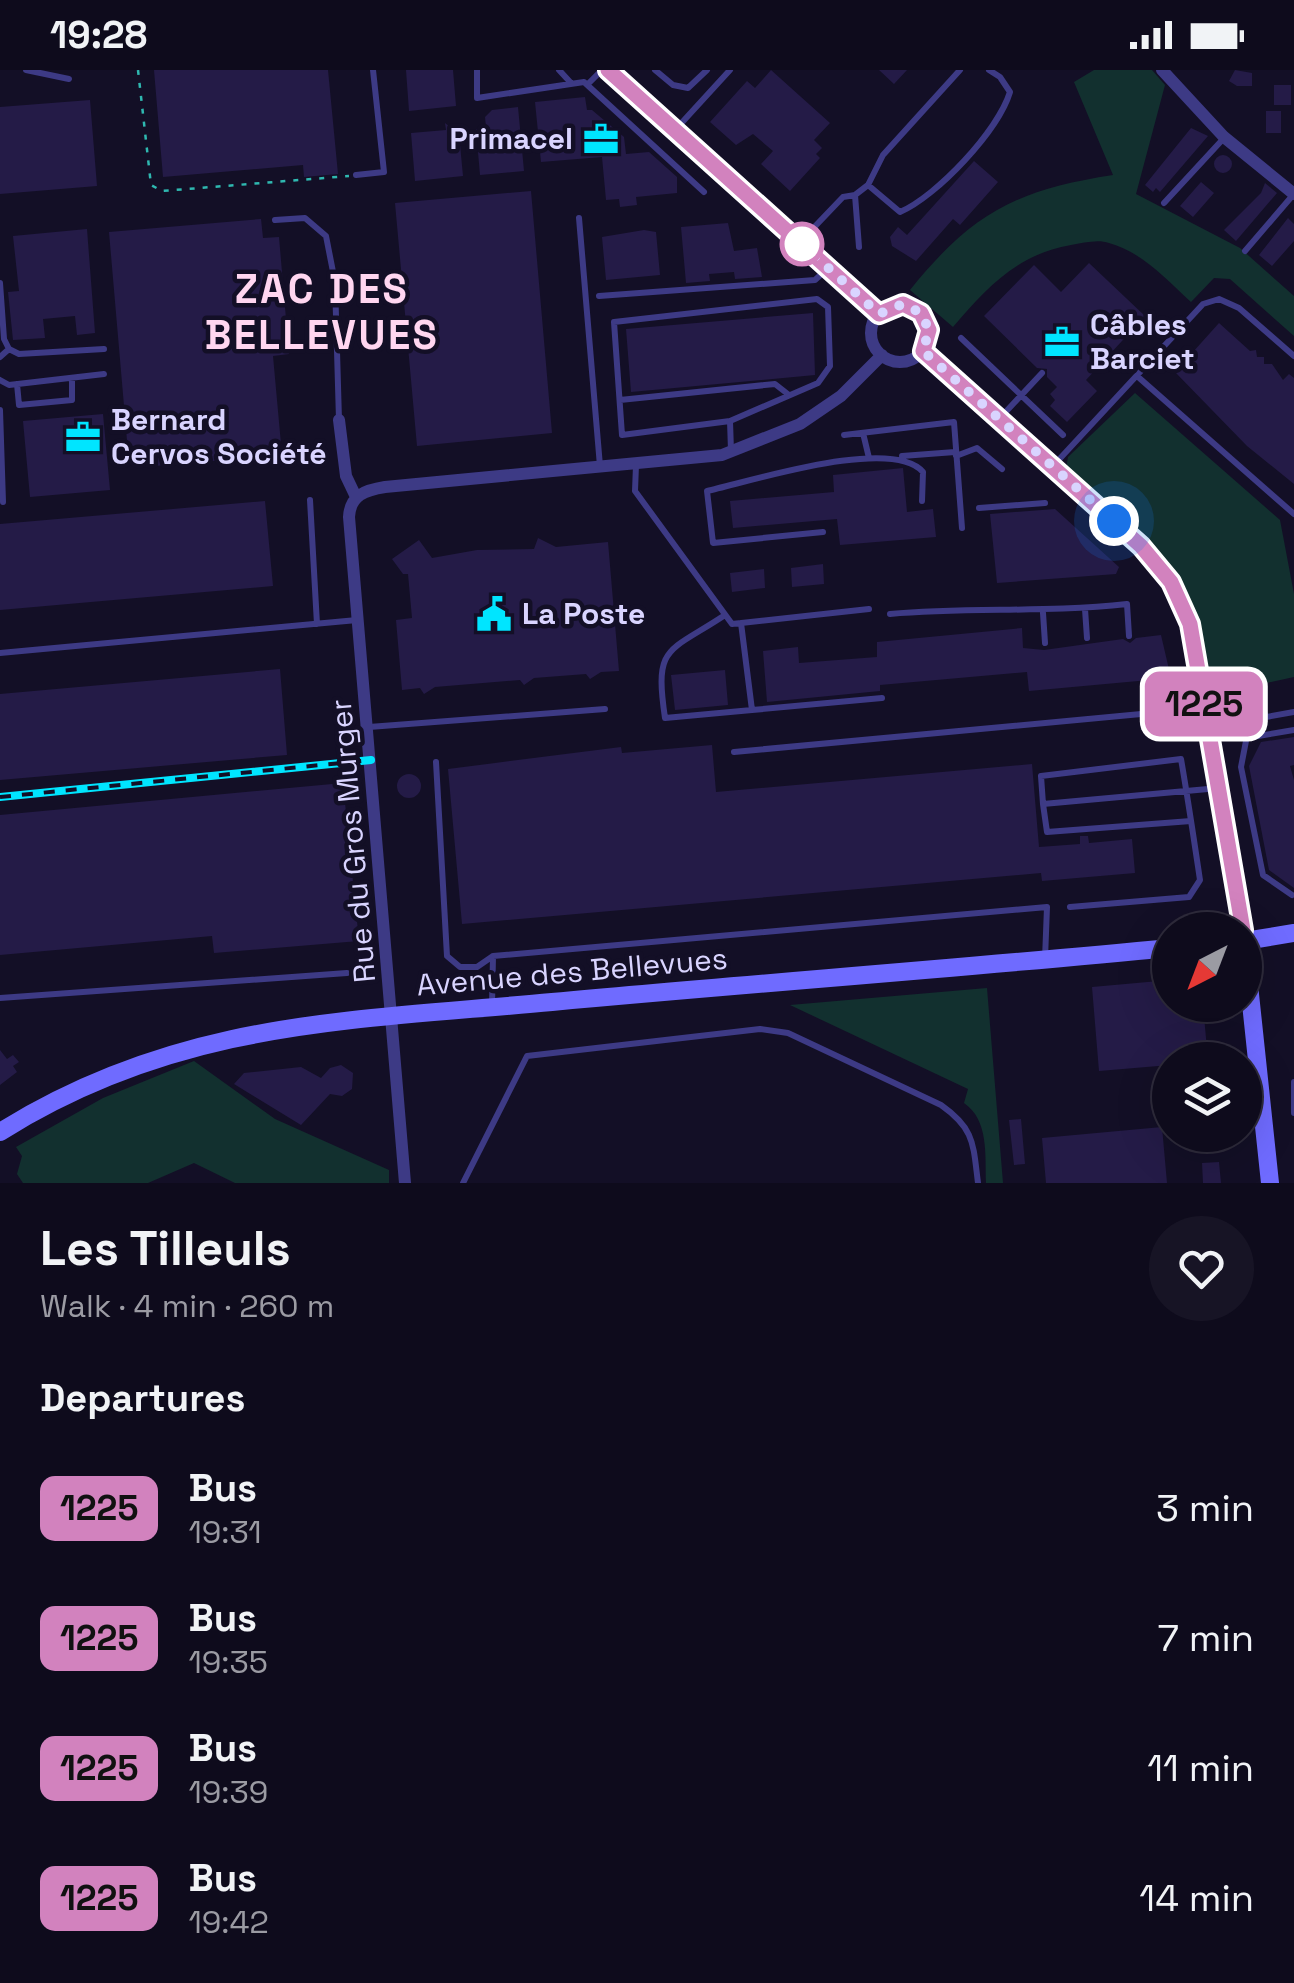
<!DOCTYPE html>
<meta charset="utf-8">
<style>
body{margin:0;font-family:"Space Grotesk",sans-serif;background:#171425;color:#f1f3f6;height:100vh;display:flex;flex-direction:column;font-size:38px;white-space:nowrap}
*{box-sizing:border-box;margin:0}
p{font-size:32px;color:#9b9ba3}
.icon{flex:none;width:55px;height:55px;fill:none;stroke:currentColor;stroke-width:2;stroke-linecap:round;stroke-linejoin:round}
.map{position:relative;height:1113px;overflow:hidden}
.details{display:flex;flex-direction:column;background:#0e0b1c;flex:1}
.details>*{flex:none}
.badge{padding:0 20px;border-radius:15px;font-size:35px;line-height:65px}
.needle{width:65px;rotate:222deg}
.buttons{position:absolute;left:1152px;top:842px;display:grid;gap:20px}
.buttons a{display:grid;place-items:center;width:110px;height:110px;border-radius:50%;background:#0e0b1c;box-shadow:0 10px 40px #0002,0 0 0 2px #2e2b3b;font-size:50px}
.you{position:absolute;width:50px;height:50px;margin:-25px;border:8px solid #fff;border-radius:50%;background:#1a73e8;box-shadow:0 0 0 15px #1a73e833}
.map>.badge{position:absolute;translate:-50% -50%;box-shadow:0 0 0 5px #fff}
h2{padding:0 40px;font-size:38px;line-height:90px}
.round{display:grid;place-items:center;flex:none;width:105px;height:105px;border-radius:52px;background:#171425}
.summary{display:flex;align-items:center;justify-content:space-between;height:170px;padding:0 40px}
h1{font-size:48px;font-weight:700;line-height:75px}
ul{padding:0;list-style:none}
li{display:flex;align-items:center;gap:30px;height:130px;padding:0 40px}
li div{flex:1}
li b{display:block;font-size:38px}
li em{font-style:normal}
li .badge{min-width:110px;font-weight:700;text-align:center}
.status{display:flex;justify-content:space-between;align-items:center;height:70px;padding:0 50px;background:#0e0b1c;direction:ltr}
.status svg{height:28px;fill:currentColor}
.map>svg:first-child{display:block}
</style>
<div class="status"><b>19:28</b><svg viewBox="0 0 49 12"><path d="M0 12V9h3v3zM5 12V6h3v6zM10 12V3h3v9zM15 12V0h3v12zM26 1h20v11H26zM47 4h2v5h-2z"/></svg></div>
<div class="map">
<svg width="1294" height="1113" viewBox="0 0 1294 1113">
<rect width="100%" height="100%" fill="#130f26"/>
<path fill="#12302f" d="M1094,0H1152L1165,15L1136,124L1240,178L1294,226V266L1230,209L1214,208L1191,232C1166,209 1142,182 1109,173C1098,169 1083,173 1071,175C1018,184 987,217 953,257L910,220C972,143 1016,120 1113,105L1074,12Z
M1135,323L1280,450L1294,524V607L1210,625L1198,566L1179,516L1066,399L1068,387Z
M987,918L1003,1113H986C985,1085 989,1050 964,1033L968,1019L790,935Z
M194,991L275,1049L389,1100V1113H235L194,1093L148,1113H23L17,1104L22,1086L16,1077L103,1028Z"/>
<path fill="#241b47" d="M154,0H328L338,104L304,107L303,95L163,107Z
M406,0H453L456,36L409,41Z
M771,0L830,53L814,70L822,78L816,84L820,88L790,121L761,94L773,81L753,64L736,75L710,52L747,11L755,18Z
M879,0H907L894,14Z
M1235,0L1252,3V16H1237L1229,11Z
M1274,15H1291V35H1274Z
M585,27L587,40H592L624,67L626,84L649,82L677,107V123L636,127L637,135L620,137L619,129L606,130L602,87L541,92L535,32Z
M90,30L97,116L0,124V37Z
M518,37L524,101L480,105L476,59L486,57L485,47L492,40Z
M1266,41H1281V63H1266Z
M445,53L459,64L463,106L415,111L411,63L446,60Z
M1191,58L1208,66L1160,122L1156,118L1153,122L1145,115Z
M1214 94a9 9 0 1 1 18 0a9 9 0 1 1-18 0Z
M974,91L998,112L960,155L953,149L916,191L892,176L890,167L898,157L907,165Z
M1201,112L1214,123L1193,147L1180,136Z
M1265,113L1277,123L1236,171L1224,160L1261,123Z
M531,121L552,363L417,376L395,133Z
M1288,148L1294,154V171L1272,196L1259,185Z
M261,149L263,168L279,167L289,284L273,286L282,385L143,397L142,381L128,382L109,162Z
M728,153L734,181L757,178L762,207L735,209L734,202L709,204L710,211L686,213L681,157Z
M87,159L95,263L77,265L75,246L43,249L45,268L13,270L8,222L19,221L13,166Z
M644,160L656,162L660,205L606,210L602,167Z
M1089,193L1145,246L1086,310L1097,321L1067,352L1050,336L1055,330L1050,324L1057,317L1047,307V299L1037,298L984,246L1034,195L1061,222Z
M813,243L815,305L631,322L626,259Z
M1219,253L1250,281L1256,280L1257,287H1264V294H1272L1283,310L1289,304L1294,308V414L1247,376L1175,302Z
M103,344L110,420L30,427L23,351Z
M903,398L907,442L933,439L936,467L840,475L837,449L733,458L730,431L834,422L833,405Z
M265,431L273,516L0,540V454Z
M1055,439L1119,497L1116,504L997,513L990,444Z
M538,468L556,477L608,472L619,601L601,602L590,609L586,604L534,608L524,615L520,610L435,617L424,624L420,618L402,620L396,550L412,548L408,504H403L392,489L419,470L432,488L477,480L534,479Z
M823,494L824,514L792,517L791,498Z
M764,499L765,518L732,522L730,503Z
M1022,558L1023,578L1044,580L1123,569L1130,573L1136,568L1161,565L1171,608L1029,621L1027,602L880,615V621L767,632L763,581L798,577L799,593L877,587V572Z
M280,599L287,685L0,710V624Z
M725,600L728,635L675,640L671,605Z
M1294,667V695L1290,696L1294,710V818L1269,800L1249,696L1261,672Z
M712,675L716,722L1032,694L1039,777L1080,774V766H1088L1089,773L1132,769L1135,803L1042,811L1041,803L462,854L448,699L621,677L622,683Z
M397 716a12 12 0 1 1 24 0a12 12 0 1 1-24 0Z
M343,713L359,871L214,883L212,866L0,885V745Z
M1170,910V935H1203L1208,990H1170V995L1099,1001L1092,917Z
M0,980L7,989L13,985L19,992L13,996L17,1002L0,1015Z
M341,995L353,1003L352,1019L342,1026L330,1024L301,1055L234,1014L244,1003L301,997L321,1008L330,998Z
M1021,1049L1025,1094L1014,1095L1009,1050Z
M1162,1057L1167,1113H1046L1042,1068Z
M1219,1092L1221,1113H1203L1202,1093Z"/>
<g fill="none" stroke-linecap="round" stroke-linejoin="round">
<path stroke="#2fb8b0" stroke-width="2.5" stroke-dasharray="5 8" stroke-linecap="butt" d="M138,0L151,115L162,121L349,106"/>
<path stroke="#3d3a85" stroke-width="6" d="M26,0L69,9
M477,0V28L584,12L704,122
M559,0L571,13
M655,0L673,15L688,18L707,0
M587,15L602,0
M676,59L730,0
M356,105L384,102L373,0
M868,115L900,142C937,126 998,61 1010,22L1000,7L989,0
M855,125L868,115L883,85L960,0
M1164,133L1224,68
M579,148L600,396
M275,150L305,148L326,166L335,212L339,350
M801,171L843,127L855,125L859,177
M1245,181L1293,125
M0,213L4,269L9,279L0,287
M599,226L815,210L827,199
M961,268L1063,365
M9,279L19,284L104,279
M1137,306L1294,444
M0,310L9,315L104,304
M17,314L19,335L72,330V309
M620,330L775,314L789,325
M0,340L3,432
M1000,348L1042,303
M730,351L818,313L830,296L828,237L817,229L614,252L622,365L730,351L731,381
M863,363L869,388
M844,365L954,352L962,458
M902,386L955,382
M956,386L977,378L1002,399
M636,395L635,421L732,554L869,539
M1053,396L1203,234L1219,229L1239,238L1294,286
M310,430L317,554
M979,438L1045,433
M823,462L713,473L707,421C752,411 892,366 923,402L922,431
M1085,539L1087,568
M1043,543L1045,573
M890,544C970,537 1047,543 1127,534L1129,566
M725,545C668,583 654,574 665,648L752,640
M741,553L752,640L882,628
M0,583L357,550
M1179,602L1196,599
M1262,627L1265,647
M1242,651L1246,671L1241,697L1263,805L1292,825
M369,657L605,639
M1210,657L1294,642
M1246,668L1294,660
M734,682L1205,638
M436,692L447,886L460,897H477L493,886L1047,837L1045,889
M1043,734L1047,762L1191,751
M1070,837L1189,827L1200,810C1194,770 1188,729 1181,689L1041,706L1043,734L1219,718
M0,928L347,903
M492,936L493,886
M1294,1012V1043
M463,1113L527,986L760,959L788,963L941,1035C975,1059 973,1074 978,1113"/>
<path stroke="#3d3a85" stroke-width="12" d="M608,0L879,244
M1162,0L1224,67L1294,124
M871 263a29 29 0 1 1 58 0a29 29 0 1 1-58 0Z
M923,281L1141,475L1171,512L1189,554L1243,860
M339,350L346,406L356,427
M405,1113L349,447C350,425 366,420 385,417L722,385L800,354L841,326L882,285"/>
<path stroke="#6f6bff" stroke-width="18" d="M1245,871L1294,863
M1245,877L1270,1113
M0,1062C179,950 350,951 552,932C758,913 964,898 1170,878"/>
<defs>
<path id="rail" d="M0,727L371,690"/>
</defs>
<use href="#rail" stroke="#00e5ff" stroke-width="8"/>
<use href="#rail" stroke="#130f26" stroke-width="4" stroke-dasharray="11" stroke-linecap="butt"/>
</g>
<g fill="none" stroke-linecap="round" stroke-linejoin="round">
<defs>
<path id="line" d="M608,0L879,244L903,234L921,243L929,260L923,281L1141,476L1171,512L1190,554L1243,860"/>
</defs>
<use href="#line" stroke="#fff" stroke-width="22"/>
<use href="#line" stroke="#d282be" stroke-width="15"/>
<path stroke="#d9d4ff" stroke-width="10" stroke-dasharray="0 18" d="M802,174L879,244L903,234L921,243L929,260L923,281L1114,451"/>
</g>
<defs>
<symbol id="office-bare" viewBox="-9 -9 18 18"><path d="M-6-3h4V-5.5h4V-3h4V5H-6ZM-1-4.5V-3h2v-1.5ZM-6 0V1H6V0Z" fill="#00e5ff" stroke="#130f26" stroke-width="2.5" paint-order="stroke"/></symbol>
<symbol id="civic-bare" viewBox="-9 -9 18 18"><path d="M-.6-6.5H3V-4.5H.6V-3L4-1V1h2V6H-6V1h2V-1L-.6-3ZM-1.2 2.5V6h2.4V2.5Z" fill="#00e5ff" stroke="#130f26" stroke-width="2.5" paint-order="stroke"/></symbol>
</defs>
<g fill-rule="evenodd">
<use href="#office-bare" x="576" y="44" width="50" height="50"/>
<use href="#office-bare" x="1037" y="247" width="50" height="50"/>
<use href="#office-bare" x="58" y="342" width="50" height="50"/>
<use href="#civic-bare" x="469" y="519" width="50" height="50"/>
</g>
<circle fill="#fff" stroke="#d282be" stroke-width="5" cx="802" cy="174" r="20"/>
<g text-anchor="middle" stroke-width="9" stroke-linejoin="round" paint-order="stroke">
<g font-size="30" font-weight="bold" fill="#d9d4ff" stroke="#130f26" text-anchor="start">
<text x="573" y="79" text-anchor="end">Primacel</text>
<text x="1090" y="265">Câbles<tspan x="1090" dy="34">Barciet</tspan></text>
<text x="111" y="360">Bernard<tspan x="111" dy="34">Cervos Société</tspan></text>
<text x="522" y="554">La Poste</text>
</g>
<g font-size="30" fill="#d9d4ff" stroke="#130f26">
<text transform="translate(353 771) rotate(-95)" y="10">Rue du Gros Murger</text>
<text transform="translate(572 902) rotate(-5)" y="10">Avenue des Bellevues</text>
</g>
<g font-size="40" font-weight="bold" letter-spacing="2.5" fill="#ffd6f0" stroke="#130f26">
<text x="322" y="233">ZAC DES<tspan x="322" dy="46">BELLEVUES</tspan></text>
</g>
</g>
</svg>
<div class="buttons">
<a><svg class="needle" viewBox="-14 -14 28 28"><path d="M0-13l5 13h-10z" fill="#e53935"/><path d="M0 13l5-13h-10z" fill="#9b9ba3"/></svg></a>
<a><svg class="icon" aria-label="layers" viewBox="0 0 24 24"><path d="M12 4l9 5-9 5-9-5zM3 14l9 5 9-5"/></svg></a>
</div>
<div class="you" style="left:1114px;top:451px"></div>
<b class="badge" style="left:1204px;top:634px;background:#d282be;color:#111">1225</b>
</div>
<section class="details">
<div class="summary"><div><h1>Les Tilleuls</h1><p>Walk · 4 min · 260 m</p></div><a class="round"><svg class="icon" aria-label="heart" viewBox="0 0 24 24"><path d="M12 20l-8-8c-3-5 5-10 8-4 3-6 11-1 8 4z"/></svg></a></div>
<h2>Departures</h2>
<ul>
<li><span class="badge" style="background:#d282be;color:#111">1225</span><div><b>Bus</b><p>19:31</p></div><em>3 min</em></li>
<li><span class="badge" style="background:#d282be;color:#111">1225</span><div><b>Bus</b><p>19:35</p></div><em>7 min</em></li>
<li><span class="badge" style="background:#d282be;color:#111">1225</span><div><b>Bus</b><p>19:39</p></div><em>11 min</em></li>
<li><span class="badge" style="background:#d282be;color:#111">1225</span><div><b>Bus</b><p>19:42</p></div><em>14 min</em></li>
</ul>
</section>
